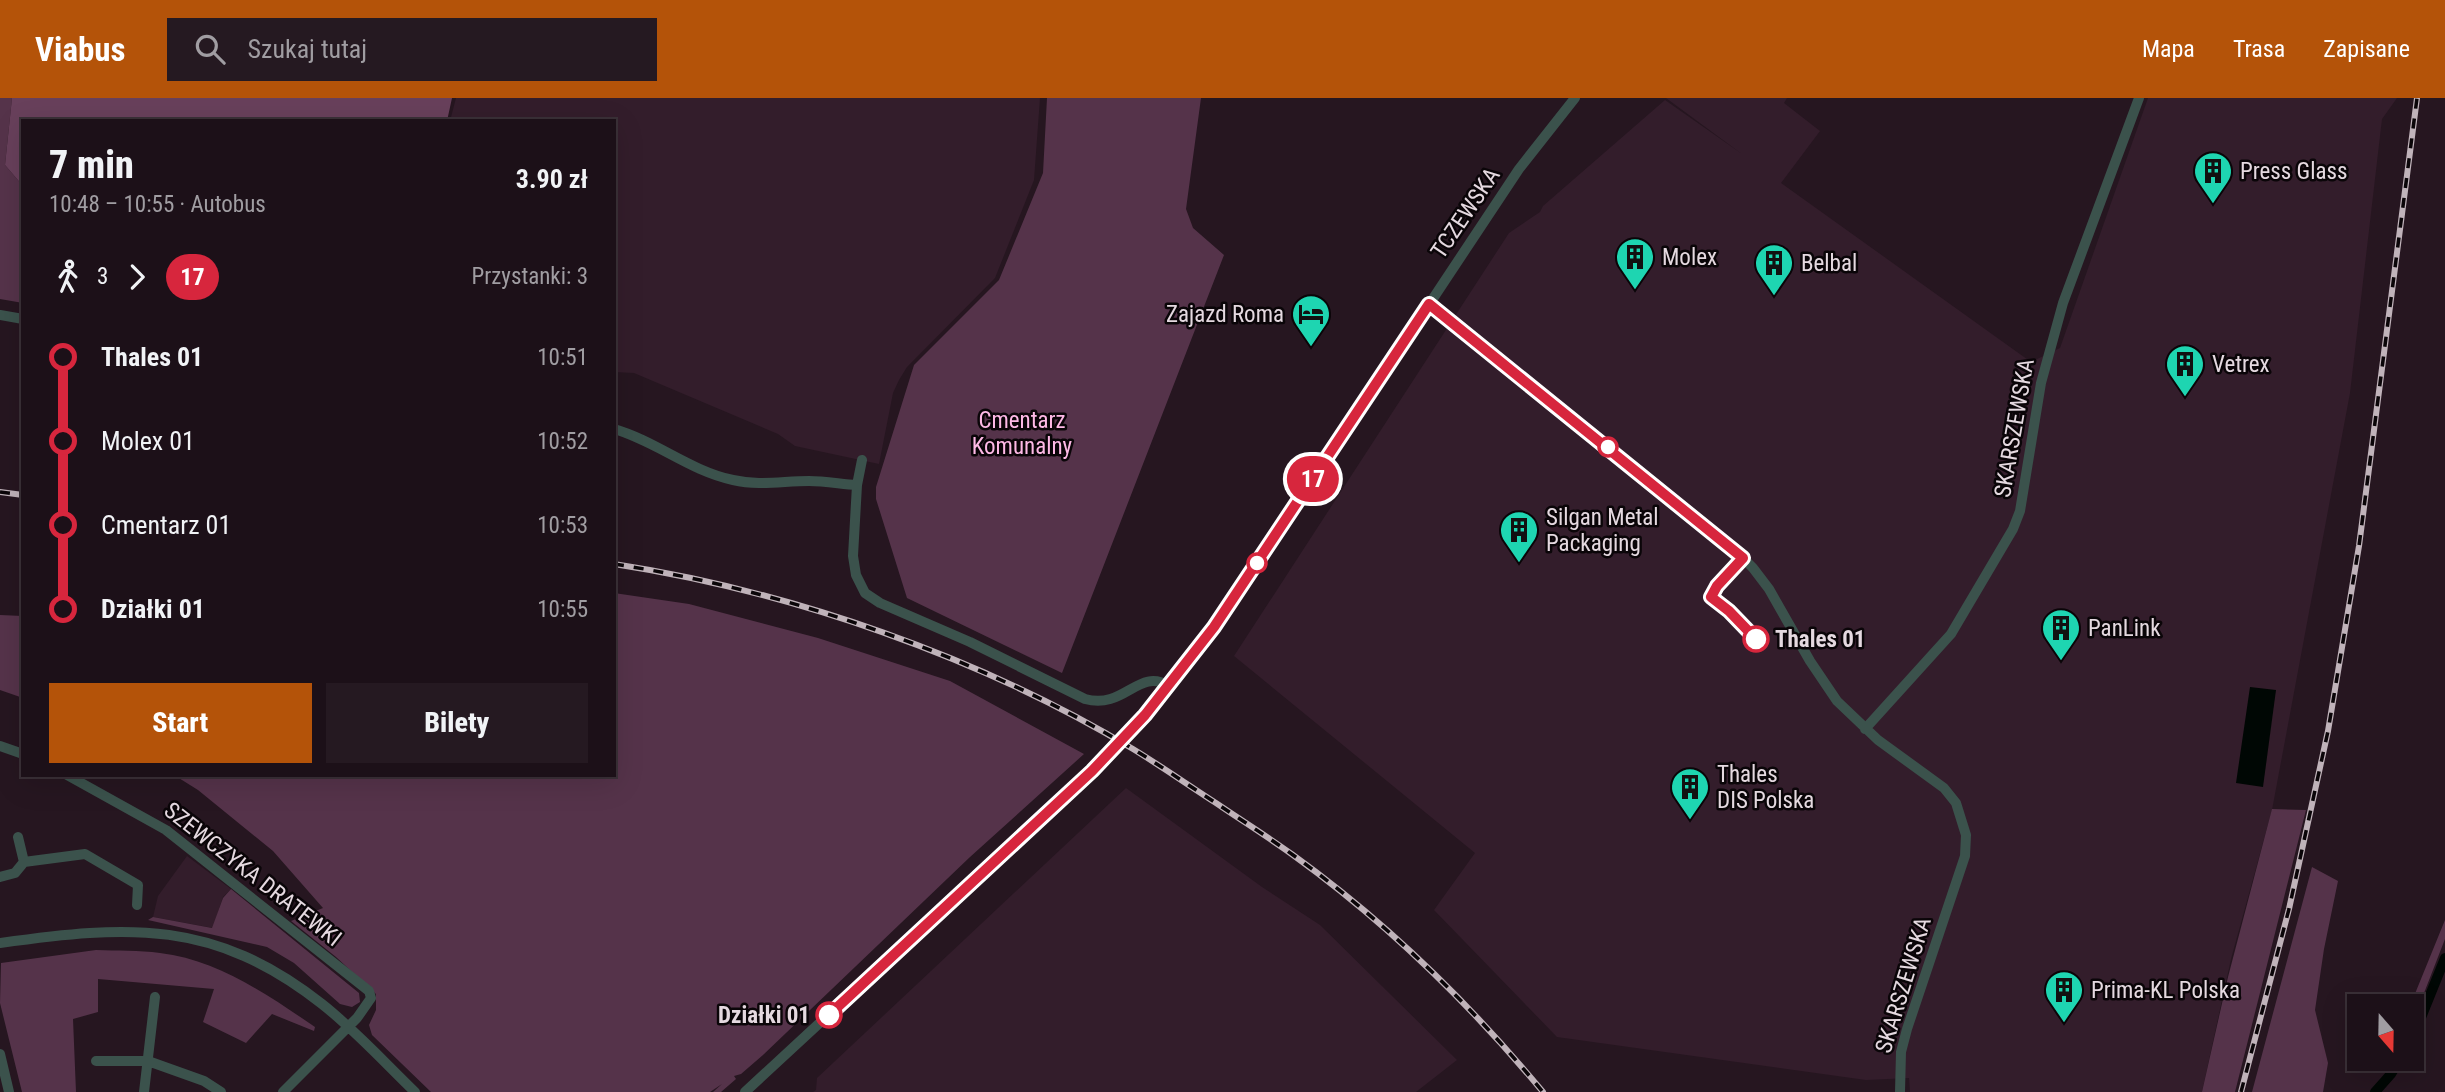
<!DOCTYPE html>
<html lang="pl">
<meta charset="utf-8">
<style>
body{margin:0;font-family:"Roboto Condensed",sans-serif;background:#251921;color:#f1f3f6;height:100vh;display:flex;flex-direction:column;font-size:26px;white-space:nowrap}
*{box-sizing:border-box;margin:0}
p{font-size:23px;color:#a09da2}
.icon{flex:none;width:38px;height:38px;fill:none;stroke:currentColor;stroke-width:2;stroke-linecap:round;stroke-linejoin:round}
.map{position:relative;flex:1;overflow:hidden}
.side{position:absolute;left:21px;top:21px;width:595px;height:658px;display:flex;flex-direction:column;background:#1c1018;border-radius:0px;box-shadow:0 7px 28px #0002,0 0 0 2px #3a3037}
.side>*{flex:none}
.badge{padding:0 14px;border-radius:23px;font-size:24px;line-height:46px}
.needle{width:46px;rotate:160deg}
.fabs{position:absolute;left:2347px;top:896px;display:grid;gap:14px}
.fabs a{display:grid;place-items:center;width:77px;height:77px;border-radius:0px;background:#1c1018;box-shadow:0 7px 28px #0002,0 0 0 2px #3a3037;font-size:35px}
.map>.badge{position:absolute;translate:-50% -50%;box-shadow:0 0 0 4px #fff}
.legs{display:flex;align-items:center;gap:10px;height:77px;padding:0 28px;font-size:23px}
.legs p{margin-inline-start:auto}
.head{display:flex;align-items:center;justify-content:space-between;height:119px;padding:0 28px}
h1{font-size:38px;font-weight:800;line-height:52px}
.action{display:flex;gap:14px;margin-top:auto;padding:14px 28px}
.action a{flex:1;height:80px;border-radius:0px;background:#b45309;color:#fff;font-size:28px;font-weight:800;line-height:80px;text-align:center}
.action a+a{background:#251921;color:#f1f3f6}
ul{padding:0 28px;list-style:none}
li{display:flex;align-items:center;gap:24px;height:84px;font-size:26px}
li i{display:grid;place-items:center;width:10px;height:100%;margin:0 9px;background:currentColor}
li i::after{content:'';width:18px;height:18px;margin:-9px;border:5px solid;border-radius:50%;background:#1c1018}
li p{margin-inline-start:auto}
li:first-child i{background:linear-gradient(#0000 50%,currentColor 0)}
li:last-child i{background:linear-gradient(currentColor 50%,#0000 0)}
header{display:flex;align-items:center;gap:42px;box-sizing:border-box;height:98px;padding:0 35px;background:#b45309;color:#fff}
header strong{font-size:33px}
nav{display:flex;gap:38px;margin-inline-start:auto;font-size:24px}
.search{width:490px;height:63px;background:#251921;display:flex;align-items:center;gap:18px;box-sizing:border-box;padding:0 24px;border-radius:0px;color:#a09da2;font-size:26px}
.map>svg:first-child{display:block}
</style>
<header>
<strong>Viabus</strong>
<div class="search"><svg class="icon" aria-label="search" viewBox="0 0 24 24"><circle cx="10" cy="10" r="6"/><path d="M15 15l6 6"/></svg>Szukaj tutaj</div>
<nav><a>Mapa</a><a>Trasa</a><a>Zapisane</a></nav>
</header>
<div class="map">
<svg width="2445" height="994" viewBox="0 0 2445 994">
<rect width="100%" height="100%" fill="#261620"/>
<path fill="#331d2b" d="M456,0H1040L1034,82L995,180L907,269L899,282L893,295L879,366L795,348L778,336L634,275L614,274V23H450Z
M1666,0H1787L1784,5L1820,33L1781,85L2031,264L2060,250L2148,0H2397L2382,21L2350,295L2272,712L2231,861L2202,994H1910L1909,980L1866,982L1557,939L1434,812L1475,755L1234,558L1509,135L1540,114L1543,108L1665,2L1742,56Z
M1126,690L1262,789L1320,827L1457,962L1416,994H813L816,992L817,980Z
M187,758L231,791L223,799L213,830L153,819L158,798Z"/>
<path fill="#55334a" d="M0,0H12L5,67L23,88V205L0,201Z
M1047,0H1201L1186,111L1193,130L1224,157L1062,575L907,500L876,401V389L914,267L999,182L1043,75Z
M614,495L689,506L818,540L950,583L1084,656L970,759L763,957L741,976L734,978L736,981L721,994H713L722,986L710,994H431L372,937L369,927L376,912V896L336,859L291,823L323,810L273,753L198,692L174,677H614Z
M0,517L23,518V600L0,592Z
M2272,711L2306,712L2235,994H2202L2228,879Z
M2312,769L2338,783L2324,851L2315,912L2328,965L2323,994H2252Z
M231,791L359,895L360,904L352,909L340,906L294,865L267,849L148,822L153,819L212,830L223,800Z
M2445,822V841L2412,926L2410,908Z
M96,852C117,853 139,852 160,855C218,862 268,897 315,929L314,933L272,916L246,945L203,924L214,891L98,881V914L73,921L76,994H22L0,905L1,865Z"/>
<path fill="#68405b" d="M12,0H452L447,23H23V88L5,67Z"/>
<path fill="#000704" d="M2250,589L2276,592L2263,689L2236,685Z"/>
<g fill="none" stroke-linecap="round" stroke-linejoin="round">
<path stroke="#000704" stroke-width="10" d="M2412,942L2445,860
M2375,994L2391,976L2400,961"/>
<path stroke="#3b524c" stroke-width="10" d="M1429,206L1729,446L1753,470L1769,491L1810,563L1837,603L1878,642L1944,690L1956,705L1966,737L1965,758L1907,931L1901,954L1900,994
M0,217L23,221
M614,331C656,343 690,373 733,382C759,388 783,383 809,383C825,383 841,386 857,387
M862,362L857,387L853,458L856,477L865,495L880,505L970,544L1085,601C1125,612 1138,569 1169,588
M1145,617L1215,529L1519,71L1575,0
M1865,631L1951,536L2013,431L2020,413L2041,285L2063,205L2139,0
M0,648L23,656
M67,677L166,732L369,893L371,900L357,920L283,994
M18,739L24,764
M0,779L15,775L24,764L85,756L138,787L137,807
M0,845C129,827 214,821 322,906C355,932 385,965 415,994
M0,956L9,994
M96,963H148L204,983L221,994
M144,994L155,899
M745,994L1092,673"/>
<defs>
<path id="rail" d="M0,394L23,397
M614,466C790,493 980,559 1133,651C1161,668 1188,687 1216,705C1241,722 1268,739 1293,757C1386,824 1470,906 1543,994
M2241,994L2289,811L2328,633L2359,448L2417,0"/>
</defs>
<use href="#rail" stroke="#c0b3ba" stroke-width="6"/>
<use href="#rail" stroke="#0a0508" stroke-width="3.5" stroke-dasharray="10" stroke-linecap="butt"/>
<path stroke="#3b524c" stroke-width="10" d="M1092,673L1145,617"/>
</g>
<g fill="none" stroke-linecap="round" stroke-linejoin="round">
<defs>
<path id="line-1" d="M829,917L1092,673L1145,617L1214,529L1429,206L1743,460L1717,488L1711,499L1729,513L1756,541"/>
</defs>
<use href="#line-1" stroke="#fff" stroke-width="16"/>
<use href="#line-1" stroke="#d7263d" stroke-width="10"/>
</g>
<defs>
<symbol id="building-pin" viewBox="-11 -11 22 30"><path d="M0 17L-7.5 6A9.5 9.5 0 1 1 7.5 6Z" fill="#1ed5b1" stroke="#0a0508"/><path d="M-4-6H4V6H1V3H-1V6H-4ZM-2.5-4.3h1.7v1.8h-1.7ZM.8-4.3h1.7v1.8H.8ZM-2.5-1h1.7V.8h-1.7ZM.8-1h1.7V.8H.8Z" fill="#111"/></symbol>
<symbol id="hotel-pin" viewBox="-11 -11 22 30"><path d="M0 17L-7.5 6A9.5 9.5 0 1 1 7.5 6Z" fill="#1ed5b1" stroke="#0a0508"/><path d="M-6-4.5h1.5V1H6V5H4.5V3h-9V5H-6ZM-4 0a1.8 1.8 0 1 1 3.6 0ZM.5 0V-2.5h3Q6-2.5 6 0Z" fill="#111"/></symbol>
</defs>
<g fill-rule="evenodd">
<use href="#building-pin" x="2191" y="51" width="44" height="60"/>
<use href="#building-pin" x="1613" y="137" width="44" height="60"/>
<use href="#building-pin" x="1752" y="143" width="44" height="60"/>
<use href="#hotel-pin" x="1289" y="194" width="44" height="60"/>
<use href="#building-pin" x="2163" y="244" width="44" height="60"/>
<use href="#building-pin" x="1497" y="410" width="44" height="60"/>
<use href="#building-pin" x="2039" y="508" width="44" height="60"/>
<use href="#building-pin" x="1668" y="667" width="44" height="60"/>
<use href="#building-pin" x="2042" y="870" width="44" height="60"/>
</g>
<g fill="#fff" stroke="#d7263d" stroke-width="3.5">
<circle cx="1608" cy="349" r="9"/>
<circle cx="1257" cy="465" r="9"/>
<circle cx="1756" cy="541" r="12"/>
<circle cx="829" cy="917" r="12"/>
</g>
<g text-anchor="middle" stroke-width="5" stroke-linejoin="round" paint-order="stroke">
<g font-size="23" fill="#e5d9e0" stroke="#0a0508" text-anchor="start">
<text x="2240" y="81">Press Glass</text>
<text x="1662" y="167">Molex</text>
<text x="1801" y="173">Belbal</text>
<text x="1284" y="224" text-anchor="end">Zajazd Roma</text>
<text x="2212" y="274">Vetrex</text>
<text x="1546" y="427">Silgan Metal<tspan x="1546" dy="26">Packaging</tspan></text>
<text x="2088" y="538">PanLink</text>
<text x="1717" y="684">Thales<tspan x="1717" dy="26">DIS Polska</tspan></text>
<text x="2091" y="900">Prima-KL Polska</text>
</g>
<g font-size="23" fill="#e5d9e0" stroke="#0a0508">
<text transform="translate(1465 115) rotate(-56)" y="8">TCZEWSKA</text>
<text transform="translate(2014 330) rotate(-80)" y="8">SKARSZEWSKA</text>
<text transform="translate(253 776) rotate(38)" y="8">SZEWCZYKA DRATEWKI</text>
<text transform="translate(1903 887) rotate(-73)" y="8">SKARSZEWSKA</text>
</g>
<g font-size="23" fill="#feb9e6" stroke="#0a0508">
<text x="1022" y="330">Cmentarz<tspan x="1022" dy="26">Komunalny</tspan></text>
</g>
<g font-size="23" font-weight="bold" fill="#e5d9e0" stroke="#0a0508" text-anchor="start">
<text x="1775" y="549">Thales 01</text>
<text x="810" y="925" text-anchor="end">Działki 01</text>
</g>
</g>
</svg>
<div class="fabs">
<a><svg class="needle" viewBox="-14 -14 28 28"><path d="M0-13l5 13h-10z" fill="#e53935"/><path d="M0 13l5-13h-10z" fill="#a09da2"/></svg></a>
</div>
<b class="badge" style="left:1313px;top:381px;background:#d7263d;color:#fff">17</b>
<section class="side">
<div class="head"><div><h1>7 min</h1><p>10:48 – 10:55 · Autobus</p></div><b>3.90 zł</b></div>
<div class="legs"><svg class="icon" aria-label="walk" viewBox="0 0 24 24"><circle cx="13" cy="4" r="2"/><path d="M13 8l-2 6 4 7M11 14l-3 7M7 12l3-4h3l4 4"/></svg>3<svg class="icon" aria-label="forward" viewBox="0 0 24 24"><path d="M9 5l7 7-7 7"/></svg><b class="badge" style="background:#d7263d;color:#fff">17</b><p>Przystanki: 3</p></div>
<ul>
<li><i style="color:#d7263d"></i><b>Thales 01</b><p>10:51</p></li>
<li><i style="color:#d7263d"></i><span>Molex 01</span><p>10:52</p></li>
<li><i style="color:#d7263d"></i><span>Cmentarz 01</span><p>10:53</p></li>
<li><i style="color:#d7263d"></i><b>Działki 01</b><p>10:55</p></li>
</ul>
<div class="action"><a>Start</a><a>Bilety</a></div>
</section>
</div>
